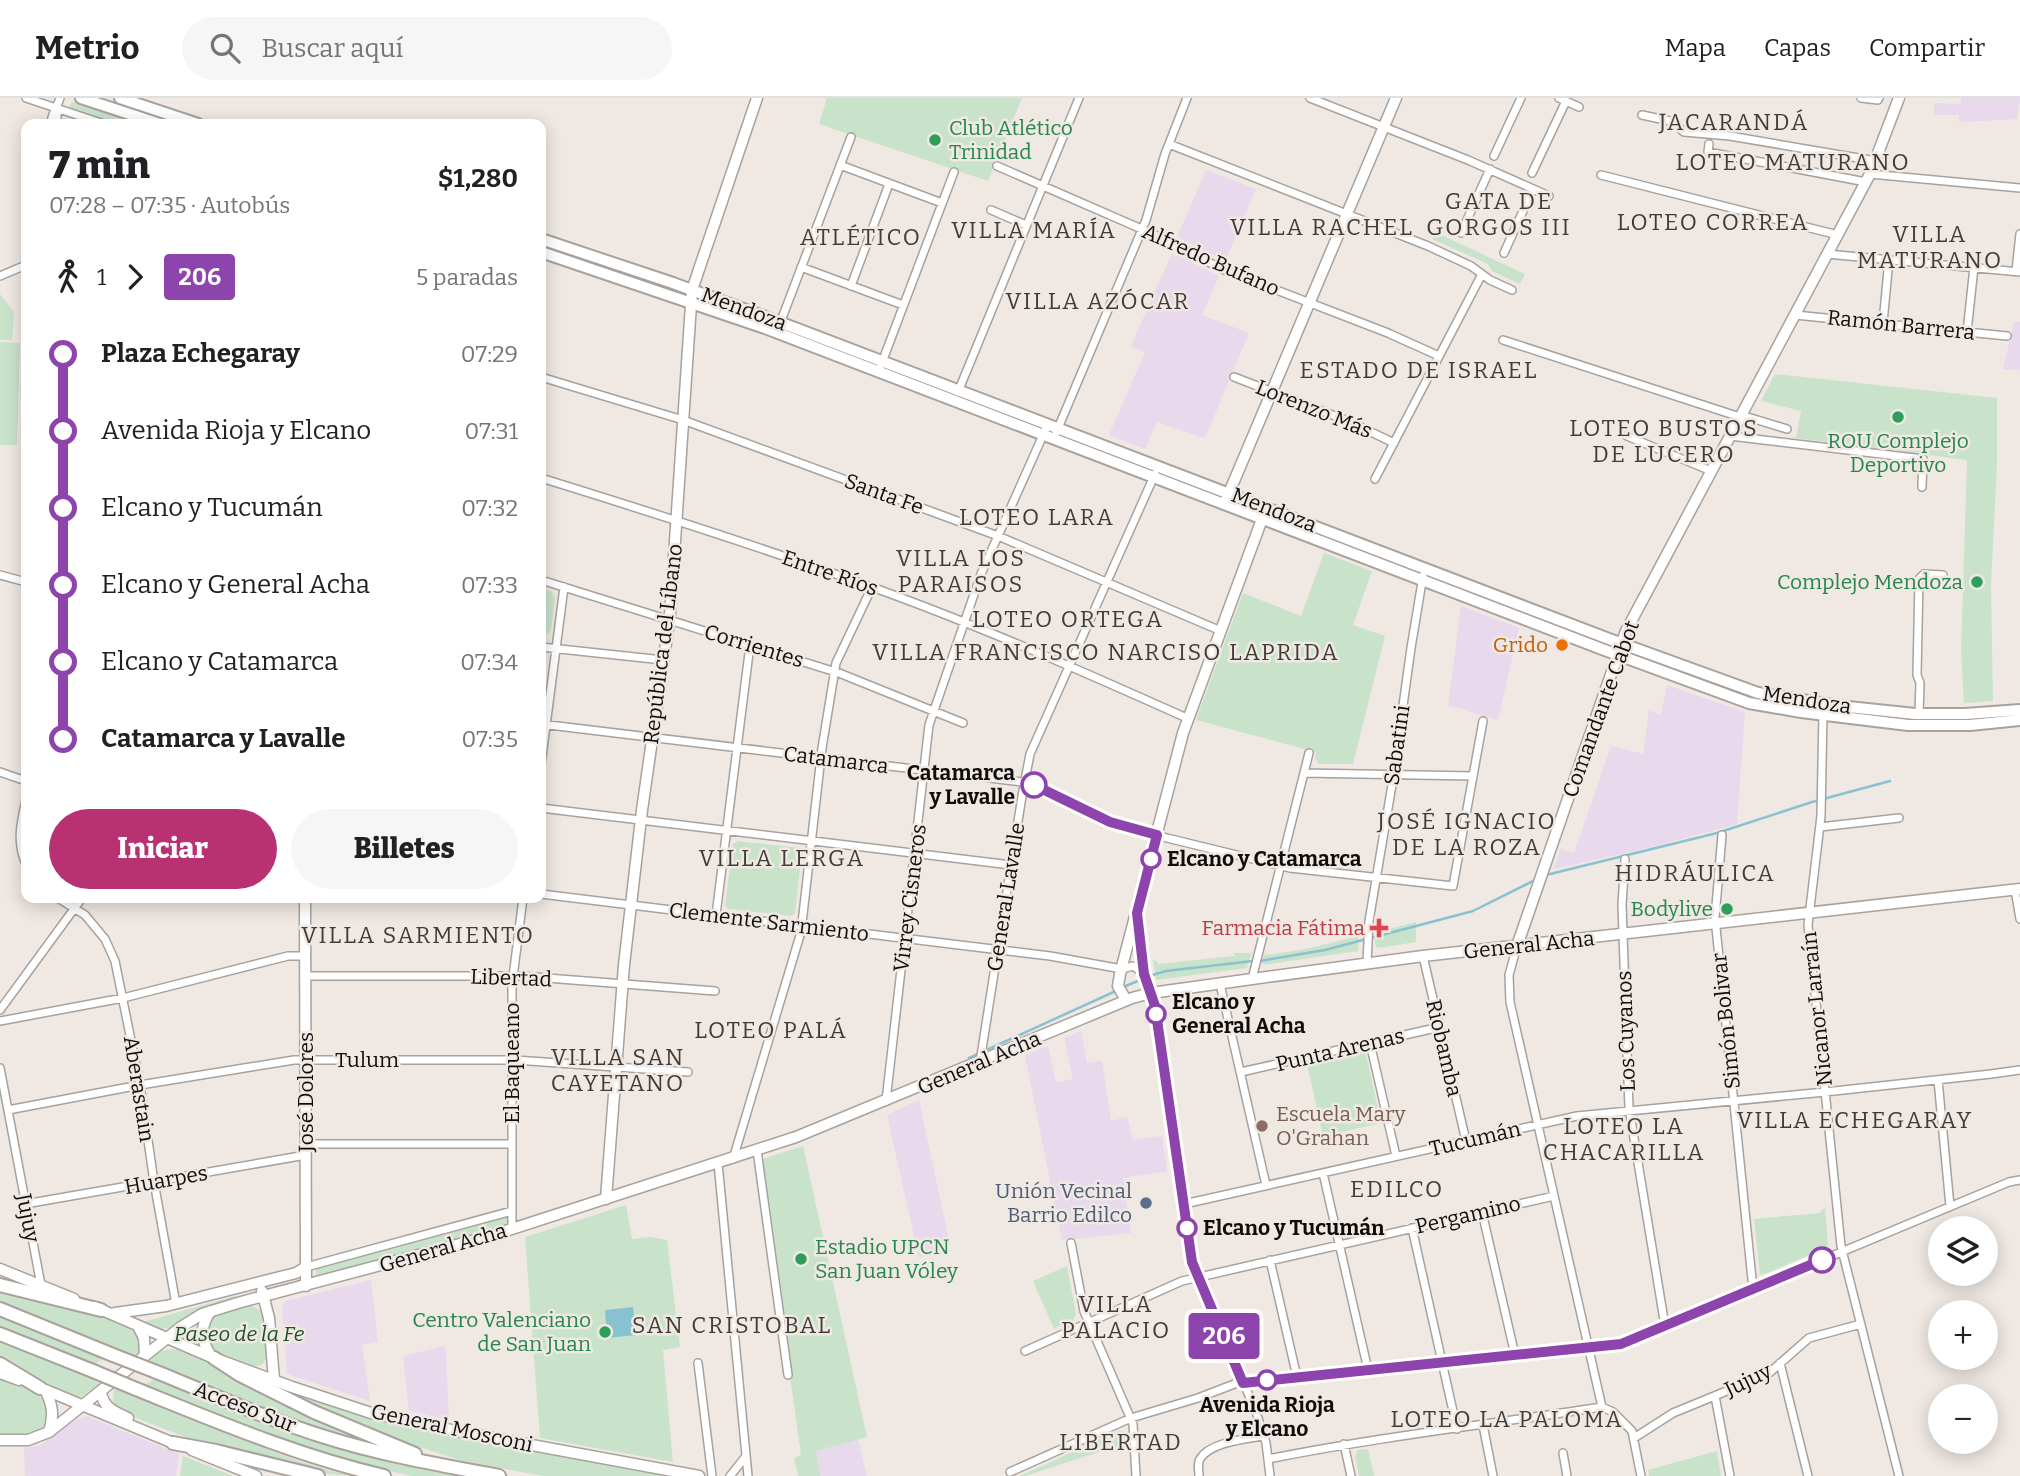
<!DOCTYPE html>
<html lang="es">
<meta charset="utf-8">
<style>
body{margin:0;font-family:Bitter,serif;background:#f6f6f6;color:#202124;height:100vh;display:flex;flex-direction:column;font-size:26px;white-space:nowrap}
*{box-sizing:border-box;margin:0}
p{font-size:23px;color:#757577}
.icon{flex:none;width:38px;height:38px;fill:none;stroke:currentColor;stroke-width:2;stroke-linecap:round;stroke-linejoin:round}
.map{position:relative;flex:1;overflow:hidden}
.sheet{position:absolute;left:21px;top:21px;width:525px;height:784px;display:flex;flex-direction:column;background:#fff;border-radius:14px;box-shadow:0 4px 18px #0003}
.sheet>*{flex:none}
.badge{padding:0 14px;border-radius:5px;font-size:24px;line-height:46px}
.fabs{position:absolute;left:1928px;top:1118px;display:grid;gap:14px}
.fabs a{display:grid;place-items:center;width:70px;height:70px;border-radius:50%;background:#fff;box-shadow:0 4px 18px #0003;font-size:35px}
.map>.badge{position:absolute;translate:-50% -50%;box-shadow:0 0 0 4px #fff}
.legs{display:flex;align-items:center;gap:10px;height:77px;padding:0 28px;font-size:23px}
.legs p{margin-inline-start:auto}
.headline{display:flex;align-items:center;justify-content:space-between;height:119px;padding:0 28px}
h1{font-size:38px;font-weight:800;line-height:52px}
.button{display:flex;gap:14px;margin-top:auto;padding:14px 28px}
.button a{flex:1;height:80px;border-radius:42px;background:#b83172;color:#fff;font-size:28px;font-weight:800;line-height:80px;text-align:center}
.button a+a{background:#f6f6f6;color:#202124}
ul{padding:0 28px;list-style:none}
li{display:flex;align-items:center;gap:24px;height:77px;font-size:26px}
li i{display:grid;place-items:center;width:10px;height:100%;margin:0 9px;background:currentColor}
li i::after{content:'';width:18px;height:18px;margin:-9px;border:5px solid;border-radius:50%;background:#fff}
li p{margin-inline-start:auto}
li:first-child i{background:linear-gradient(#0000 50%,currentColor 0)}
li:last-child i{background:linear-gradient(currentColor 50%,#0000 0)}
header{display:flex;align-items:center;gap:42px;box-sizing:border-box;height:98px;padding:0 35px;background:#fff;border-bottom:2px solid #e0e0e0}
header strong{font-size:33px}
nav{display:flex;gap:38px;margin-inline-start:auto;font-size:24px}
.search{width:490px;height:63px;background:#f6f6f6;display:flex;align-items:center;gap:18px;box-sizing:border-box;padding:0 24px;border-radius:38px;color:#757577;font-size:26px}
.map>svg:first-child{display:block}
</style>
<header>
<strong>Metrio</strong>
<div class="search"><svg class="icon" aria-label="search" viewBox="0 0 24 24"><circle cx="10" cy="10" r="6"/><path d="M15 15l6 6"/></svg>Buscar aquí</div>
<nav><a>Mapa</a><a>Capas</a><a>Compartir</a></nav>
</header>
<div class="map">
<svg width="2020" height="1378" viewBox="0 0 2020 1378">
<rect width="100%" height="100%" fill="#efe8e3"/>
<path fill="#e9d9ec" d="M1961,0H2020L2017,21L1959,24V17H1934V5L1961,6Z
M1206,72L1256,91L1225,163L1177,139Z
M1172,155L1219,178L1202,217L1249,235L1205,340L1157,324L1145,351L1109,337L1145,254L1131,248Z
M2014,224H2020V272L2003,271Z
M1461,508L1519,530L1498,622L1469,614L1468,612L1448,608Z
M1667,587L1745,614L1737,726L1656,748L1554,771L1560,751L1574,755L1611,648L1643,656L1649,612L1661,617Z
M1081,933L1087,965L1102,962L1111,1023L1127,1019L1133,1042L1162,1038L1167,1073L1123,1080L1131,1135L1062,1142L1025,957L1048,948L1056,984L1073,981L1064,940Z
M919,1002L950,1147L919,1160L887,1017Z
M371,1182L378,1244L362,1247L370,1303L287,1276L282,1209L285,1203Z
M445,1248L446,1258L449,1322L409,1313L403,1258Z
M86,1318L179,1356L176,1378H25L24,1349L39,1348L75,1322Z
M858,1341L867,1378H820L816,1353Z"/>
<path fill="#c9e3cb" d="M827,0H1022L988,83L819,26Z
M74,3L143,26H114L71,12L69,9L71,5Z
M1435,134L1525,176L1520,186L1492,173L1488,166L1432,141Z
M0,196L14,214L12,242H0Z
M0,244L20,245L17,347H0Z
M1775,276L1997,300V366L1991,487L1993,603L1964,605L1961,553L1967,362L1796,340L1801,313L1761,303Z
M1324,455L1372,473L1353,527L1385,538L1353,666H1319L1315,660L1316,654L1196,622L1243,495L1301,518Z
M541,490L551,493L555,500L551,533L544,538L541,537Z
M738,743L800,750L802,754L795,815L791,818L728,811L725,807L733,746Z
M1416,824V844L1378,850L1376,849L1374,840L1376,828L1381,833Z
M1359,834L1358,853L1264,867L1262,865L1265,855L1267,857L1306,851L1355,839Z
M1252,853L1247,870L1156,882L1153,861L1159,866L1234,858V855H1250Z
M1362,953L1366,956L1381,1025L1323,1038L1307,966Z
M803,1048L867,1339L816,1353L820,1378H798L794,1360L801,1357L760,1062Z
M626,1107L632,1141L649,1139L667,1142L680,1249L663,1252L673,1364L540,1340L525,1139Z
M1825,1109L1828,1146L1826,1150L1762,1177L1760,1176L1754,1121L1820,1115Z
M508,1119V1127L323,1178L316,1176L315,1169Z
M1067,1168L1076,1216L1073,1222L1054,1231L1033,1183Z
M0,1189C34,1199 111,1213 134,1234C140,1240 141,1247 140,1254L135,1258L0,1203Z
M235,1198L236,1202L206,1210L172,1230L158,1231L138,1223H147Z
M246,1207L253,1208L264,1215L268,1257L263,1266L255,1269C238,1266 208,1259 206,1238C205,1231 209,1223 214,1219C223,1212 235,1210 246,1207Z
M0,1218L104,1260L94,1267L89,1265L0,1228Z
M0,1243L86,1278L100,1286L81,1299L61,1296L0,1264Z
M172,1251L186,1254L187,1253L374,1345L292,1321L159,1269L149,1263L160,1253Z
M238,1272C289,1294 341,1314 395,1327L669,1378H543L463,1363L375,1335L334,1318Z
M0,1280C13,1285 31,1289 41,1299C47,1305 49,1311 48,1319C45,1340 16,1338 0,1337Z
M155,1281L367,1357L462,1378H412L326,1358L180,1304L144,1287Z
M114,1291C194,1318 270,1359 353,1378L327,1376L195,1343L121,1314L113,1304Z
M1120,1332L1125,1335V1351L1099,1352V1354L1025,1378H1020Z
M1368,1351L1374,1378H1359L1355,1358L1358,1352Z
M1717,1353L1721,1378H1649L1648,1372Z
M183,1358L233,1378H180Z"/>
<path fill="#88c2d0" d="M633,1209L636,1237L607,1240L605,1212Z"/>
<g fill="none" stroke-linecap="round" stroke-linejoin="round">
<path stroke="#88c2d0" stroke-width="2.5" d="M1546,777L1717,735L1812,704L1890,683
M1260,863L1325,852L1473,813L1537,781
M1149,878L1166,873L1253,863
M1123,889L1143,881
M969,960L1118,892"/>
<defs>
<path id="street" d="M26,0L104,26
M1310,0L1468,62L1549,98
M1559,0L1579,9
M1861,0L1878,2L1879,0
M57,10V26
M1642,17L1670,23L1684,34L1730,38L1876,63
M51,26C51,16 57,10 60,0
M1169,46L1428,148L1471,168L1490,182L1512,192
M1709,46L1708,54L1866,84
M1494,58L1521,0
M840,67L942,105
M997,68L1153,136L1222,171L1388,235
M1532,75L1566,3
M1870,76L2020,90
M1601,77L1838,137
M991,112L1026,127
M1461,135L1490,71
M1504,155L1533,91
M1827,156L2020,174
M801,169L903,207
M2016,173L2020,136
M0,178L26,167
M851,188L889,86
M1795,217L2007,238
M1883,225L1889,161
M779,228L851,39
M1967,234L1974,169
M1390,236L1439,258
M1503,242L1740,319
M881,267L954,74
M541,279L683,322L998,438L1221,533
M1234,279L1348,323L1394,345
M958,294L1079,0
M1741,317L1787,331
M1056,335L1146,122L1165,56L1187,0
M1627,338L1711,373
M1730,338L1923,361L1922,389
M541,380C651,414 761,449 869,488C978,527 1084,574 1189,621
M1375,381L1482,176
M0,477L26,484
M541,482L839,575L963,625
M541,549L663,562
M1823,615L1821,718L1808,827L1841,1148L1899,1378
M1919,616L1920,585L1917,577L1919,481L1924,476L1943,477
M541,626L1030,685L1110,724L1167,740L1290,770L1453,788L1483,623
M541,666L564,489
M0,674L26,683
M1304,675L1473,678
M26,702C21,724 16,744 26,766
M541,710L1011,767
M1820,729L1899,720
M1722,737L1715,820L1753,1191
M1625,761L1622,807L1629,1010L1665,1228
M2015,792L2020,821
M541,796L1050,858L1122,871L1133,868L1144,876
M58,800L85,817L105,841L115,863L140,987L154,1084L176,1206
M716,817L750,547
M1517,848L1509,877L1510,904L1602,1309
M1423,858L1466,1043
M1367,865L1369,823L1392,687L1411,550L1423,478
M306,878H521L715,893
M1252,881L1309,655
M1220,886L1266,1087
M1151,895L1156,916L1192,1164L1256,1314L1266,1345L1270,1378
M0,912L82,800
M0,923L123,900L288,858H306
M1370,945L1396,1058
M980,964L1022,698L1030,656L1155,376
M0,970L41,1187
M1241,974L1440,929
M1938,982L1950,1108
M886,1003L929,627L981,476L1048,326
M8,1012L140,987L294,962H515L688,974
M306,1046H512
M757,1052L788,1277
M733,1061L801,834L822,650L836,565L872,489
M718,1065L748,1378
M1323,1075L1368,1272
M25,1106L306,1057
M1184,1106L1577,1018L1825,994L1991,976L2020,972
M1482,1114L1515,1257
M1412,1130L1457,1331
M512,1131V887L523,800
M1071,1145L1084,1213L1133,1326L1136,1378
M1270,1162L1297,1279
M306,1169L512,1113
M1025,1253L1182,1183L1554,1098
M698,1265L712,1378
M1780,1265L1808,1378
M1715,1298L1730,1378
M1602,1309L1613,1314L1632,1333L1641,1378
M1483,1327L1493,1378
M1634,1340L1673,1315L1768,1276L1809,1240L1861,1226
M1344,1346L1351,1378
M1563,1355L1567,1378
M1268,1361C1378,1339 1490,1326 1602,1309
M1010,1374L1131,1320L1198,1300L1237,1285L1621,1246L2009,1084L2020,1082
M730,1378L746,1358
M1199,1378C1199,1372 1197,1366 1200,1361C1210,1344 1246,1341 1263,1338"/>
<path id="secondary" d="M1226,402L1396,0
M305,800L306,1188
M1137,821L1145,876L1151,895
M1517,848L1626,533L1870,76L1899,0
M1126,902L1118,888L1120,876L1183,635L1265,413
M606,1101L624,867L642,712L670,517L692,192L757,0
M0,1171L74,1201
M262,1193L269,1220L274,1282
M95,1209L211,1259L292,1289L371,1315L456,1333L699,1378
M115,1215L166,1208L296,1175L306,1169
M138,1228L144,1240L145,1258
M211,1258C201,1243 199,1228 211,1213
M0,1275L19,1282
M36,1288L178,1347
M45,1292C53,1307 54,1318 49,1334
M101,1294C103,1309 114,1314 128,1320
M0,1342H28L49,1334L181,1229L202,1216L241,1204L490,1138L796,1039L1132,900L1151,895L1252,881L1423,858L2020,791
M192,1352L256,1378"/>
<path id="primary" d="M81,0L160,26
M120,0L198,26
M541,141L673,185L795,230L1609,541L1758,595L1839,608L1915,616H1965L2020,612
M541,154L765,230L1602,551L1749,605L1801,614L1908,627H1970L2020,622"/>
<path id="highway" d="M0,1187L101,1212
M0,1211L113,1257
M0,1236L93,1273
M214,1260L240,1277L314,1314L415,1356
M0,1266L40,1290
M154,1273C211,1296 267,1321 325,1339C382,1357 441,1367 499,1378
M136,1291C218,1324 298,1358 384,1378
M173,1345L216,1353L318,1378"/>
</defs>
<use href="#street" stroke="#a8a19c" stroke-width="10"/>
<use href="#secondary" stroke="#a8a19c" stroke-width="13"/>
<use href="#primary" stroke="#a8a19c" stroke-width="14"/>
<use href="#highway" stroke="#a8a19c" stroke-width="16"/>
<use href="#street" stroke="#fff" stroke-width="7"/>
<use href="#secondary" stroke="#fff" stroke-width="10"/>
<use href="#primary" stroke="#fff" stroke-width="10"/>
<use href="#highway" stroke="#fff" stroke-width="12"/>
<defs>
<path id="highway-bridge" d="M113,1257L154,1273
M93,1273L136,1291"/>
</defs>
<use href="#highway-bridge" stroke="#a8a19c" stroke-width="16" stroke-linecap="butt"/>
<use href="#highway-bridge" stroke="#fff" stroke-width="12"/>
</g>
<g fill="none" stroke-linecap="round" stroke-linejoin="round">
<defs>
<path id="line-1" d="M1034,687L1110,724L1157,737L1137,815L1144,876L1155,908L1192,1164L1243,1285L1621,1246L1822,1162"/>
</defs>
<use href="#line-1" stroke="#fff" stroke-width="16"/>
<use href="#line-1" stroke="#8e44ad" stroke-width="10"/>
</g>
<g fill="#2e9e5b" stroke="#efe8e3" stroke-width="2.5">
<circle cx="935" cy="42" r="7"/>
<circle cx="1898" cy="319" r="7"/>
<circle cx="1977" cy="484" r="7"/>
<circle cx="1727" cy="811" r="7"/>
<circle cx="801" cy="1161" r="7"/>
<circle cx="605" cy="1234" r="7"/>
</g>
<circle fill="#e8710a" stroke="#efe8e3" stroke-width="2.5" cx="1562" cy="547" r="7"/>
<g fill="#fff" stroke="#8e44ad" stroke-width="3.5">
<circle cx="1034" cy="687" r="12"/>
<circle cx="1151" cy="761" r="9"/>
<circle cx="1156" cy="916" r="9"/>
<circle cx="1187" cy="1130" r="9"/>
<circle cx="1822" cy="1162" r="12"/>
<circle cx="1267" cy="1282" r="9"/>
</g>
<path fill="#e0444e" stroke="#efe8e3" stroke-width="2.5" d="M1375.5 819.5h7v7h7v7h-7v7h-7v-7h-7v-7h7z"/>
<circle fill="#8d6e63" stroke="#efe8e3" stroke-width="2.5" cx="1262" cy="1028" r="7"/>
<circle fill="#5c6f8a" stroke="#efe8e3" stroke-width="2.5" cx="1146" cy="1105" r="7"/>
<g text-anchor="middle" stroke-width="5" stroke-linejoin="round" paint-order="stroke">
<g font-size="21" fill="#27864d" stroke="#efe8e3" text-anchor="end">
<text x="949" y="37" text-anchor="start">Club Atlético<tspan x="949" dy="24">Trinidad</tspan></text>
<text x="1898" y="350" text-anchor="middle">ROU Complejo<tspan x="1898" dy="24">Deportivo</tspan></text>
<text x="1963" y="491">Complejo Mendoza</text>
<text x="1713" y="818">Bodylive</text>
<text x="815" y="1156" text-anchor="start">Estadio UPCN<tspan x="815" dy="24">San Juan Vóley</tspan></text>
<text x="591" y="1229">Centro Valenciano<tspan x="591" dy="24">de San Juan</tspan></text>
</g>
<g font-size="21" fill="#0f0d0b" stroke="#efe8e3">
<text transform="translate(1211 162) rotate(24)" y="7">Alfredo Bufano</text>
<text transform="translate(744 211) rotate(20)" y="7">Mendoza</text>
<text transform="translate(1901 227) rotate(6)" y="7">Ramón Barrera</text>
<text transform="translate(1314 311) rotate(22)" y="7">Lorenzo Más</text>
<text transform="translate(884 396) rotate(20)" y="7">Santa Fe</text>
<text transform="translate(1274 412) rotate(21)" y="7">Mendoza</text>
<text transform="translate(830 475) rotate(19)" y="7">Entre Ríos</text>
<text transform="translate(663 546) rotate(-83)" y="7">República del Líbano</text>
<text transform="translate(754 548) rotate(17)" y="7">Corrientes</text>
<text transform="translate(1807 602) rotate(9)" y="7">Mendoza</text>
<text transform="translate(1601 611) rotate(-70)" y="7">Comandante Cabot</text>
<text transform="translate(1397 647) rotate(-82)" y="7">Sabatini</text>
<text transform="translate(836 662) rotate(7)" y="7">Catamarca</text>
<text transform="translate(1006 799) rotate(-81)" y="7">General Lavalle</text>
<text transform="translate(910 800) rotate(-83)" y="7">Virrey Cisneros</text>
<text transform="translate(769 824) rotate(7)" y="7">Clemente Sarmiento</text>
<text transform="translate(1529 847) rotate(-6)" y="7">General Acha</text>
<text transform="translate(511 880) rotate(2)" y="7">Libertad</text>
<text transform="translate(1817 911) rotate(-96)" y="7">Nicanor Larraín</text>
<text transform="translate(1726 923) rotate(-96)" y="7">Simón Bolivar</text>
<text transform="translate(1626 933) rotate(-92)" y="7">Los Cuyanos</text>
<text transform="translate(1444 950) rotate(77)" y="7">Riobamba</text>
<text transform="translate(1340 952) rotate(-13)" y="7">Punta Arenas</text>
<text x="367" y="969">Tulum</text>
<text transform="translate(512 965) rotate(-90)" y="7">El Baqueano</text>
<text transform="translate(979 965) rotate(-23)" y="7">General Acha</text>
<text transform="translate(139 991) rotate(81)" y="7">Aberastain</text>
<text transform="translate(306 994) rotate(-90)" y="7">José Dolores</text>
<text transform="translate(1475 1041) rotate(-13)" y="7">Tucumán</text>
<text transform="translate(166 1082) rotate(-10)" y="7">Huarpes</text>
<text transform="translate(1468 1117) rotate(-13)" y="7">Pergamino</text>
<text transform="translate(28 1120) rotate(79)" y="7">Jujuy</text>
<text transform="translate(443 1150) rotate(-16)" y="7">General Acha</text>
<text transform="translate(1748 1282) rotate(-26)" y="7">Jujuy</text>
<text transform="translate(245 1309) rotate(21)" y="7">Acceso Sur</text>
<text transform="translate(452 1330) rotate(12)" y="7">General Mosconi</text>
</g>
<g font-size="21" fill="#c56008" stroke="#efe8e3" text-anchor="end">
<text x="1548" y="554">Grido</text>
</g>
<g font-size="21" font-weight="bold" fill="#0f0d0b" stroke="#efe8e3" text-anchor="start">
<text x="1015" y="682" text-anchor="end">Catamarca<tspan x="1015" dy="24">y Lavalle</tspan></text>
<text x="1167" y="768">Elcano y Catamarca</text>
<text x="1172" y="911">Elcano y<tspan x="1172" dy="24">General Acha</tspan></text>
<text x="1203" y="1137">Elcano y Tucumán</text>
<text x="1267" y="1314" text-anchor="middle">Avenida Rioja<tspan x="1267" dy="24">y Elcano</tspan></text>
</g>
<g font-size="21" fill="#be3a42" stroke="#efe8e3" text-anchor="end">
<text x="1365" y="837">Farmacia Fátima</text>
</g>
<g font-size="21" fill="#785e54" stroke="#efe8e3" text-anchor="start">
<text x="1276" y="1023">Escuela Mary<tspan x="1276" dy="24">O'Grahan</tspan></text>
</g>
<g font-size="21" fill="#4e5e75" stroke="#efe8e3" text-anchor="end">
<text x="1132" y="1100">Unión Vecinal<tspan x="1132" dy="24">Barrio Edilco</tspan></text>
</g>
<g font-size="21" font-style="italic" fill="#1c5429" stroke="#efe8e3">
<text x="239" y="1243">Paseo de la Fe</text>
</g>
<g font-size="23" letter-spacing="2" fill="#423c38" stroke="#efe8e3">
<text x="1734" y="32">JACARANDÁ</text>
<text x="1793" y="72">LOTEO MATURANO</text>
<text x="1499" y="111">GATA DE<tspan x="1499" dy="26">GORGOS III</tspan></text>
<text x="1713" y="132">LOTEO CORREA</text>
<text x="1322" y="137">VILLA RACHEL</text>
<text x="1034" y="140">VILLA MARÍA</text>
<text x="1930" y="144">VILLA<tspan x="1930" dy="26">MATURANO</tspan></text>
<text x="861" y="147">ATLÉTICO</text>
<text x="1098" y="211">VILLA AZÓCAR</text>
<text x="1419" y="280">ESTADO DE ISRAEL</text>
<text x="1664" y="338">LOTEO BUSTOS<tspan x="1664" dy="26">DE LUCERO</tspan></text>
<text x="1037" y="427">LOTEO LARA</text>
<text x="961" y="468">VILLA LOS<tspan x="961" dy="26">PARAISOS</tspan></text>
<text x="1068" y="529">LOTEO ORTEGA</text>
<text x="1106" y="562">VILLA FRANCISCO NARCISO LAPRIDA</text>
<text x="1467" y="731">JOSÉ IGNACIO<tspan x="1467" dy="26">DE LA ROZA</tspan></text>
<text x="782" y="768">VILLA LERGA</text>
<text x="1695" y="783">HIDRÁULICA</text>
<text x="418" y="845">VILLA SARMIENTO</text>
<text x="771" y="940">LOTEO PALÁ</text>
<text x="618" y="967">VILLA SAN<tspan x="618" dy="26">CAYETANO</tspan></text>
<text x="1855" y="1030">VILLA ECHEGARAY</text>
<text x="1624" y="1036">LOTEO LA<tspan x="1624" dy="26">CHACARILLA</tspan></text>
<text x="1397" y="1099">EDILCO</text>
<text x="1116" y="1214">VILLA<tspan x="1116" dy="26">PALACIO</tspan></text>
<text x="732" y="1235">SAN CRISTOBAL</text>
<text x="1507" y="1329">LOTEO LA PALOMA</text>
<text x="1121" y="1352">LIBERTAD</text>
</g>
</g>
</svg>
<div class="fabs">
<a><svg class="icon" aria-label="layers" viewBox="0 0 24 24"><path d="M12 4l9 5-9 5-9-5zM3 14l9 5 9-5"/></svg></a>
<a>+</a>
<a>−</a>
</div>
<b class="badge" style="left:1224px;top:1238px;background:#8e44ad;color:#fff">206</b>
<section class="sheet">
<div class="headline"><div><h1>7 min</h1><p>07:28 – 07:35 · Autobús</p></div><b>$1,280</b></div>
<div class="legs"><svg class="icon" aria-label="walk" viewBox="0 0 24 24"><circle cx="13" cy="4" r="2"/><path d="M13 8l-2 6 4 7M11 14l-3 7M7 12l3-4h3l4 4"/></svg>1<svg class="icon" aria-label="forward" viewBox="0 0 24 24"><path d="M9 5l7 7-7 7"/></svg><b class="badge" style="background:#8e44ad;color:#fff">206</b><p>5 paradas</p></div>
<ul>
<li><i style="color:#8e44ad"></i><b>Plaza Echegaray</b><p>07:29</p></li>
<li><i style="color:#8e44ad"></i><span>Avenida Rioja y Elcano</span><p>07:31</p></li>
<li><i style="color:#8e44ad"></i><span>Elcano y Tucumán</span><p>07:32</p></li>
<li><i style="color:#8e44ad"></i><span>Elcano y General Acha</span><p>07:33</p></li>
<li><i style="color:#8e44ad"></i><span>Elcano y Catamarca</span><p>07:34</p></li>
<li><i style="color:#8e44ad"></i><b>Catamarca y Lavalle</b><p>07:35</p></li>
</ul>
<div class="button"><a>Iniciar</a><a>Billetes</a></div>
</section>
</div>
